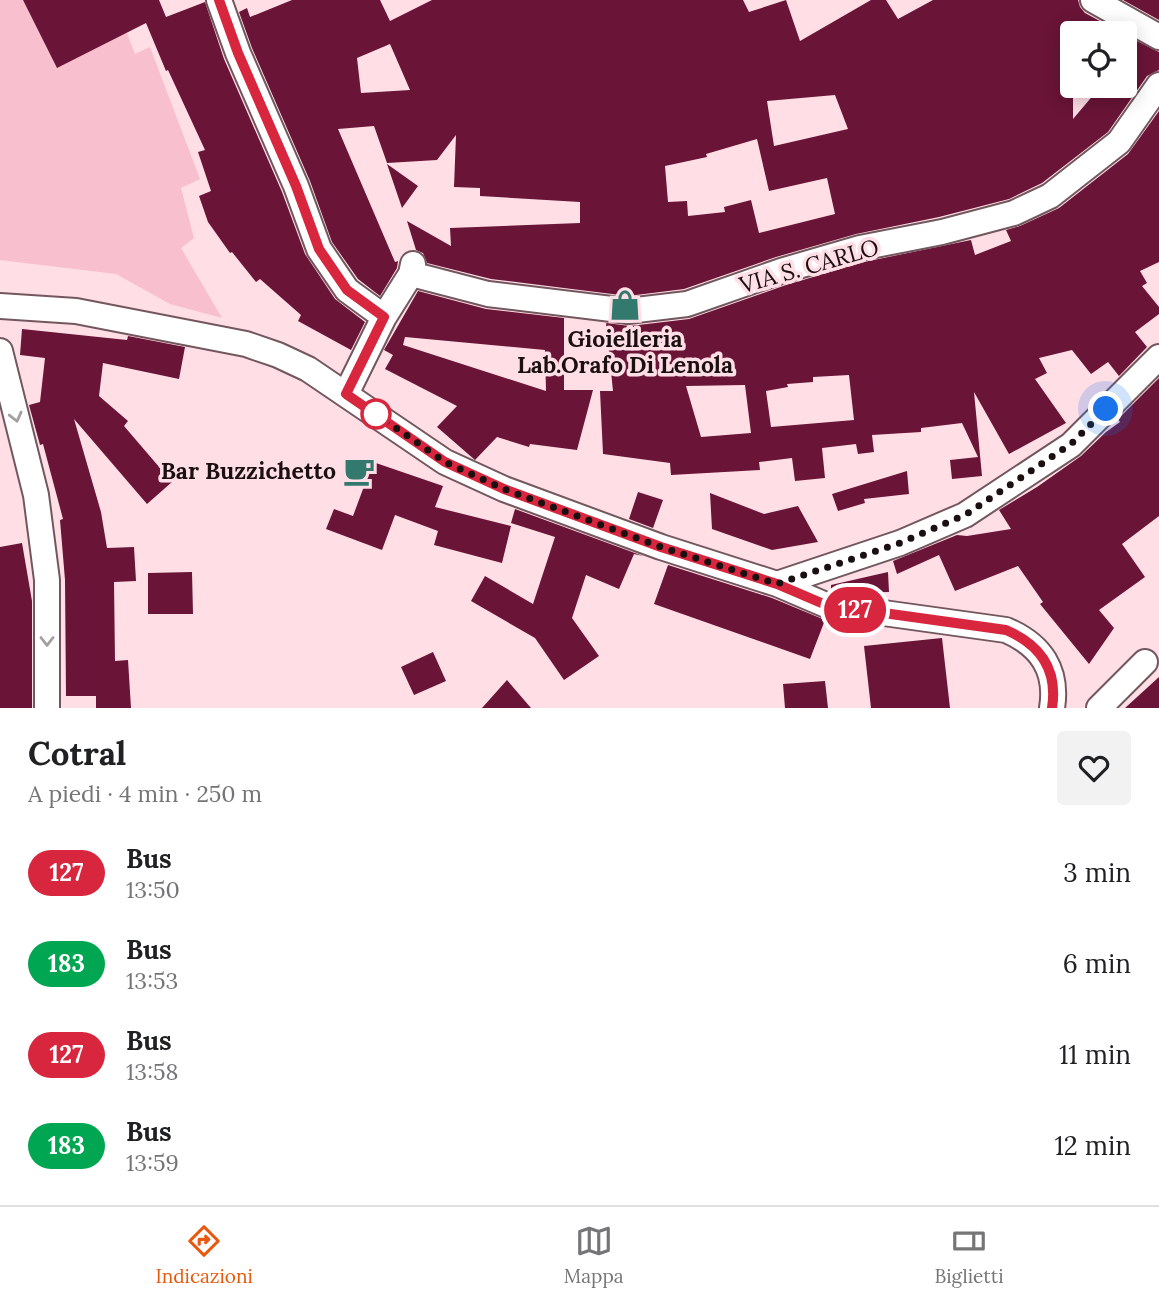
<!DOCTYPE html>
<html lang="it">
<meta charset="utf-8">
<style>
body{margin:0;font-family:Lora,serif;background:#f2f2f2;color:#202124;height:100vh;display:flex;flex-direction:column;font-size:26px;white-space:nowrap}
*{box-sizing:border-box;margin:0}
p{font-size:23px;color:#757577}
.icon{flex:none;width:38px;height:38px;fill:none;stroke:currentColor;stroke-width:2;stroke-linecap:round;stroke-linejoin:round}
.map{position:relative;height:708px;overflow:hidden}
.side{display:flex;flex-direction:column;background:#fff;flex:1}
.side>*{flex:none}
.badge{padding:0 14px;border-radius:23px;font-size:24px;line-height:46px}
.tools{position:absolute;left:1060px;top:21px;display:grid;gap:14px}
.tools a{display:grid;place-items:center;width:77px;height:77px;border-radius:7px;background:#fff;box-shadow:0 4px 18px #0003;font-size:35px}
.you{position:absolute;width:35px;height:35px;margin:-18px;border:5px solid #fff;border-radius:50%;background:#1a73e8;box-shadow:0 0 0 10px #1a73e833}
.map>.badge{position:absolute;translate:-50% -50%;box-shadow:0 0 0 4px #fff}
.round{display:grid;place-items:center;flex:none;width:74px;height:74px;border-radius:7px;background:#f2f2f2}
.summary{display:flex;align-items:center;justify-content:space-between;height:119px;padding:0 28px}
h1{font-size:33px;font-weight:700;line-height:52px}
ul{padding:0;list-style:none}
li{display:flex;align-items:center;gap:21px;height:91px;padding:0 28px}
li div{flex:1}
li b{display:block;font-size:26px}
li em{font-style:normal}
li .badge{min-width:77px;font-weight:700;text-align:center}
.menu{display:flex;justify-content:space-around;align-items:center;height:98px;border-top:2px solid #e0e0e0;background:#fff;font-size:19px;color:#757577}
.menu a{display:grid;justify-items:center;gap:4px}
.menu .selected{color:#ea580c}
.map>svg:first-child{display:block}
</style>
<div class="map">
<svg width="1159" height="708" viewBox="0 0 1159 708">
<rect width="100%" height="100%" fill="#ffdee6"/>
<path fill="#f8bfce" d="M0,0H114L135,54L150,47L200,179L181,188L194,238L181,248L222,318L170,304L116,274L0,260Z"/>
<path fill="#6a1437" fill-rule="evenodd" d="M23,0H159L166,17L205,2L224,59L282,192L305,254L335,299L365,322L351,350L298,321L301,315L260,279L256,282L232,252L230,253L208,222L199,196L211,191L198,152L205,150L168,70L166,71L146,23L57,68Z
M292,0H380L390,21L432,0H743L749,12L786,0L800,41L871,0H886L898,19L933,0H1078L1080,7L1085,13L1122,33H1073V119L1101,86H1125V35L1159,52V70L1147,76L1108,132L1042,183L1009,199L939,217L856,234L776,257L684,289L628,296L491,279L427,263L423,253L416,250L407,221L451,246L450,228L580,223V202L480,196V188L454,187L456,135L437,160L387,163L374,126L338,129L395,262L398,261L397,268L380,296L358,279L332,242L310,181L252,48L239,12L247,8L250,17ZM390,44L410,90L361,93L357,58ZM835,95L848,129L774,146L767,101ZM757,139L769,191L827,178L835,214L759,233L751,200L724,207L725,212L688,216L687,201L668,202L665,166L707,157L706,154Z
M1123,0H1159V20Z
M1159,111V262L1140,271L1147,283L1142,286L1159,307V314L1135,332L1147,347L1119,376L1108,362L1091,374L1072,350L1039,358L1047,373L1035,379L1066,423L1009,454L974,392L982,476L952,479L950,460L978,457L962,423L921,428V432L872,435L874,452L858,454L856,444L822,448L825,478L795,481L792,458L759,462L760,470L671,475L670,463L603,454L600,391H613L606,323L630,326L689,319L786,285L864,262L971,240L975,255L1011,241L1006,230L1020,226L1059,208L1128,154ZM849,375L854,420L771,427L766,391L788,387L787,384L813,382V377ZM745,385L751,433L701,437L686,386Z
M387,164L418,186L402,208Z
M418,291L486,309L564,318V390H593L577,450L530,444L529,447L497,437L475,460L437,427L457,406L385,369L393,355L384,350ZM405,337L545,350L546,391L403,345Z
M22,329L127,340L128,336L185,347L179,379L103,363L99,396L128,421L124,426L172,482L147,504L74,419L101,512L107,548L134,547L136,581L114,582L115,661L128,660L131,708H96V696H66L65,580L60,520L63,519L43,444L40,445L29,405L40,402L45,358L20,355Z
M1159,378V516L1122,544L1145,577L1099,610L1114,628L1089,664L1040,604L1043,602L1018,566L955,591L939,555L897,574L893,561L957,535L967,536L1011,529L999,510L1037,487L1081,456L1106,432L1120,422L1118,419Z
M373,462L443,486L435,507L511,526L502,563L434,545L438,531L395,515L382,550L326,529L334,509L353,516Z
M907,471L909,494L864,499L865,503L838,511L832,494Z
M638,492L663,500L653,528L629,519Z
M710,493L764,514L798,506L818,542L772,550L712,529Z
M515,509L643,556L634,554L619,589L586,575L572,618L599,656L564,680L535,638L471,601L485,576L533,604L555,537L511,523Z
M22,543L32,601V708H0V547Z
M668,565L772,598L825,620L810,659L654,604Z
M192,572L193,614H148V573Z
M888,572L889,592L849,593L831,591V585Z
M942,638L950,708H871L864,646Z
M433,652L446,681L414,695L401,667Z
M1159,677V708H1125Z
M507,680L531,708H482Z
M825,681L828,708H785L783,684Z"/>
<g fill="none" stroke-linecap="round" stroke-linejoin="round">
<defs>
<path id="minor" d="M219,0L238,53L296,186L319,249L347,290L384,317
M1093,0L1159,37
M411,274L488,294L628,311L687,304L781,271L860,248L942,232L1014,213L1050,196L1119,142L1159,85
M0,306L76,311L246,344L278,355L308,369L445,462L504,489L661,547L777,584L826,605L1006,630C1041,645 1058,670 1052,708
M0,351L36,495L47,580V708
M346,394L384,317L411,274L413,264
M777,584L900,543L965,515L1071,445L1159,357
M1099,708L1145,662"/>
</defs>
<use href="#minor" stroke="#73575f" stroke-width="28"/>
<use href="#minor" stroke="#fff" stroke-width="24"/>
</g>
<defs><path id="oneway-chevron" d="M-2-3.5L2.5 0L-2 3.5" fill="none" stroke-width="1.6" stroke-linecap="round" stroke-linejoin="round" transform="scale(1.75)"/></defs>
<g stroke="#a39fa0">
<use href="#oneway-chevron" transform="translate(16 417) rotate(76)"/>
<use href="#oneway-chevron" transform="translate(47 641) rotate(90)"/>
</g>
<g fill="none" stroke-linecap="round" stroke-linejoin="round">
<defs>
<path id="line" d="M219,0L238,53L296,186L319,249L347,290L384,317L346,394L445,462L504,489L661,547L777,584L826,605L1006,630C1041,645 1058,670 1052,708"/>
</defs>
<use href="#line" stroke="#fff" stroke-width="16"/>
<use href="#line" stroke="#d7263d" stroke-width="10"/>
<path stroke="#1a1012" stroke-width="7" stroke-dasharray="0 12.6" d="M376,414L445,462L504,489L661,547L777,584L900,543L965,515L1071,444L1106,409"/>
</g>
<defs>
<symbol id="shop-bare" viewBox="-9 -9 18 18"><path d="M-5-2.5h2.3a2.7 3.5 0 0 1 5.4 0H5L5.5 6h-11ZM-1.5-2.5h3a1.5 2.3 0 0 0-3 0Z" fill="#33796e" stroke="#ffdee6" stroke-width="2.5" paint-order="stroke"/></symbol>
<symbol id="cafe-bare" viewBox="-9 -9 18 18"><path d="M-5.5-4.5H6V0H3Q3 3.5 0 3.5H-2.5Q-5.5 3.5-5.5 0ZM3-3.2v2h1.7v-2ZM-6 4.5H4V6H-6Z" fill="#33796e" stroke="#ffdee6" stroke-width="2.5" paint-order="stroke"/></symbol>
</defs>
<g fill-rule="evenodd">
<use href="#shop-bare" x="603" y="283" width="44" height="44"/>
<use href="#cafe-bare" x="337" y="449" width="44" height="44"/>
</g>
<circle fill="#fff" stroke="#d7263d" stroke-width="3.5" cx="376" cy="414" r="14"/>
<g text-anchor="middle" stroke-width="7" stroke-linejoin="round" paint-order="stroke">
<g font-size="23" fill="#1a1012" stroke="#ffdee6">
<text transform="translate(809 266) rotate(-16)" y="8">VIA S. CARLO</text>
</g>
<g font-size="23" font-weight="bold" fill="#1a1012" stroke="#ffdee6">
<text x="625" y="347">Gioielleria<tspan x="625" dy="26">Lab.Orafo Di Lenola</tspan></text>
<text x="336" y="479" text-anchor="end">Bar Buzzichetto</text>
</g>
</g>
</svg>
<div class="tools">
<a><svg class="icon" aria-label="locate" viewBox="0 0 24 24"><circle cx="12" cy="12" r="6"/><path d="M12 2v4M12 18v4M2 12h4M18 12h4"/></svg></a>
</div>
<div class="you" style="left:1106px;top:409px"></div>
<b class="badge" style="left:855px;top:610px;background:#d7263d;color:#fff">127</b>
</div>
<section class="side">
<div class="summary"><div><h1>Cotral</h1><p>A piedi · 4 min · 250 m</p></div><a class="round"><svg class="icon" aria-label="heart" viewBox="0 0 24 24"><path d="M12 20l-8-8c-3-5 5-10 8-4 3-6 11-1 8 4z"/></svg></a></div>
<ul>
<li><span class="badge" style="background:#d7263d;color:#fff">127</span><div><b>Bus</b><p>13:50</p></div><em>3 min</em></li>
<li><span class="badge" style="background:#00a651;color:#fff">183</span><div><b>Bus</b><p>13:53</p></div><em>6 min</em></li>
<li><span class="badge" style="background:#d7263d;color:#fff">127</span><div><b>Bus</b><p>13:58</p></div><em>11 min</em></li>
<li><span class="badge" style="background:#00a651;color:#fff">183</span><div><b>Bus</b><p>13:59</p></div><em>12 min</em></li>
</ul>
</section>
<nav class="menu">
<a class="selected"><svg class="icon" aria-label="directions" viewBox="0 0 24 24"><path d="M12 3l9 9-9 9-9-9zM9 14v-3h6M13 9l2 2-2 2"/></svg>Indicazioni</a>
<a><svg class="icon" aria-label="map" viewBox="0 0 24 24"><path d="M3 6l6-2 6 2 6-2v14l-6 2-6-2-6 2zM9 4v14M15 6v14"/></svg>Mappa</a>
<a><svg class="icon" aria-label="tickets" viewBox="0 0 24 24"><path d="M3 7h18v10H3zM15 7v10"/></svg>Biglietti</a>
</nav>
